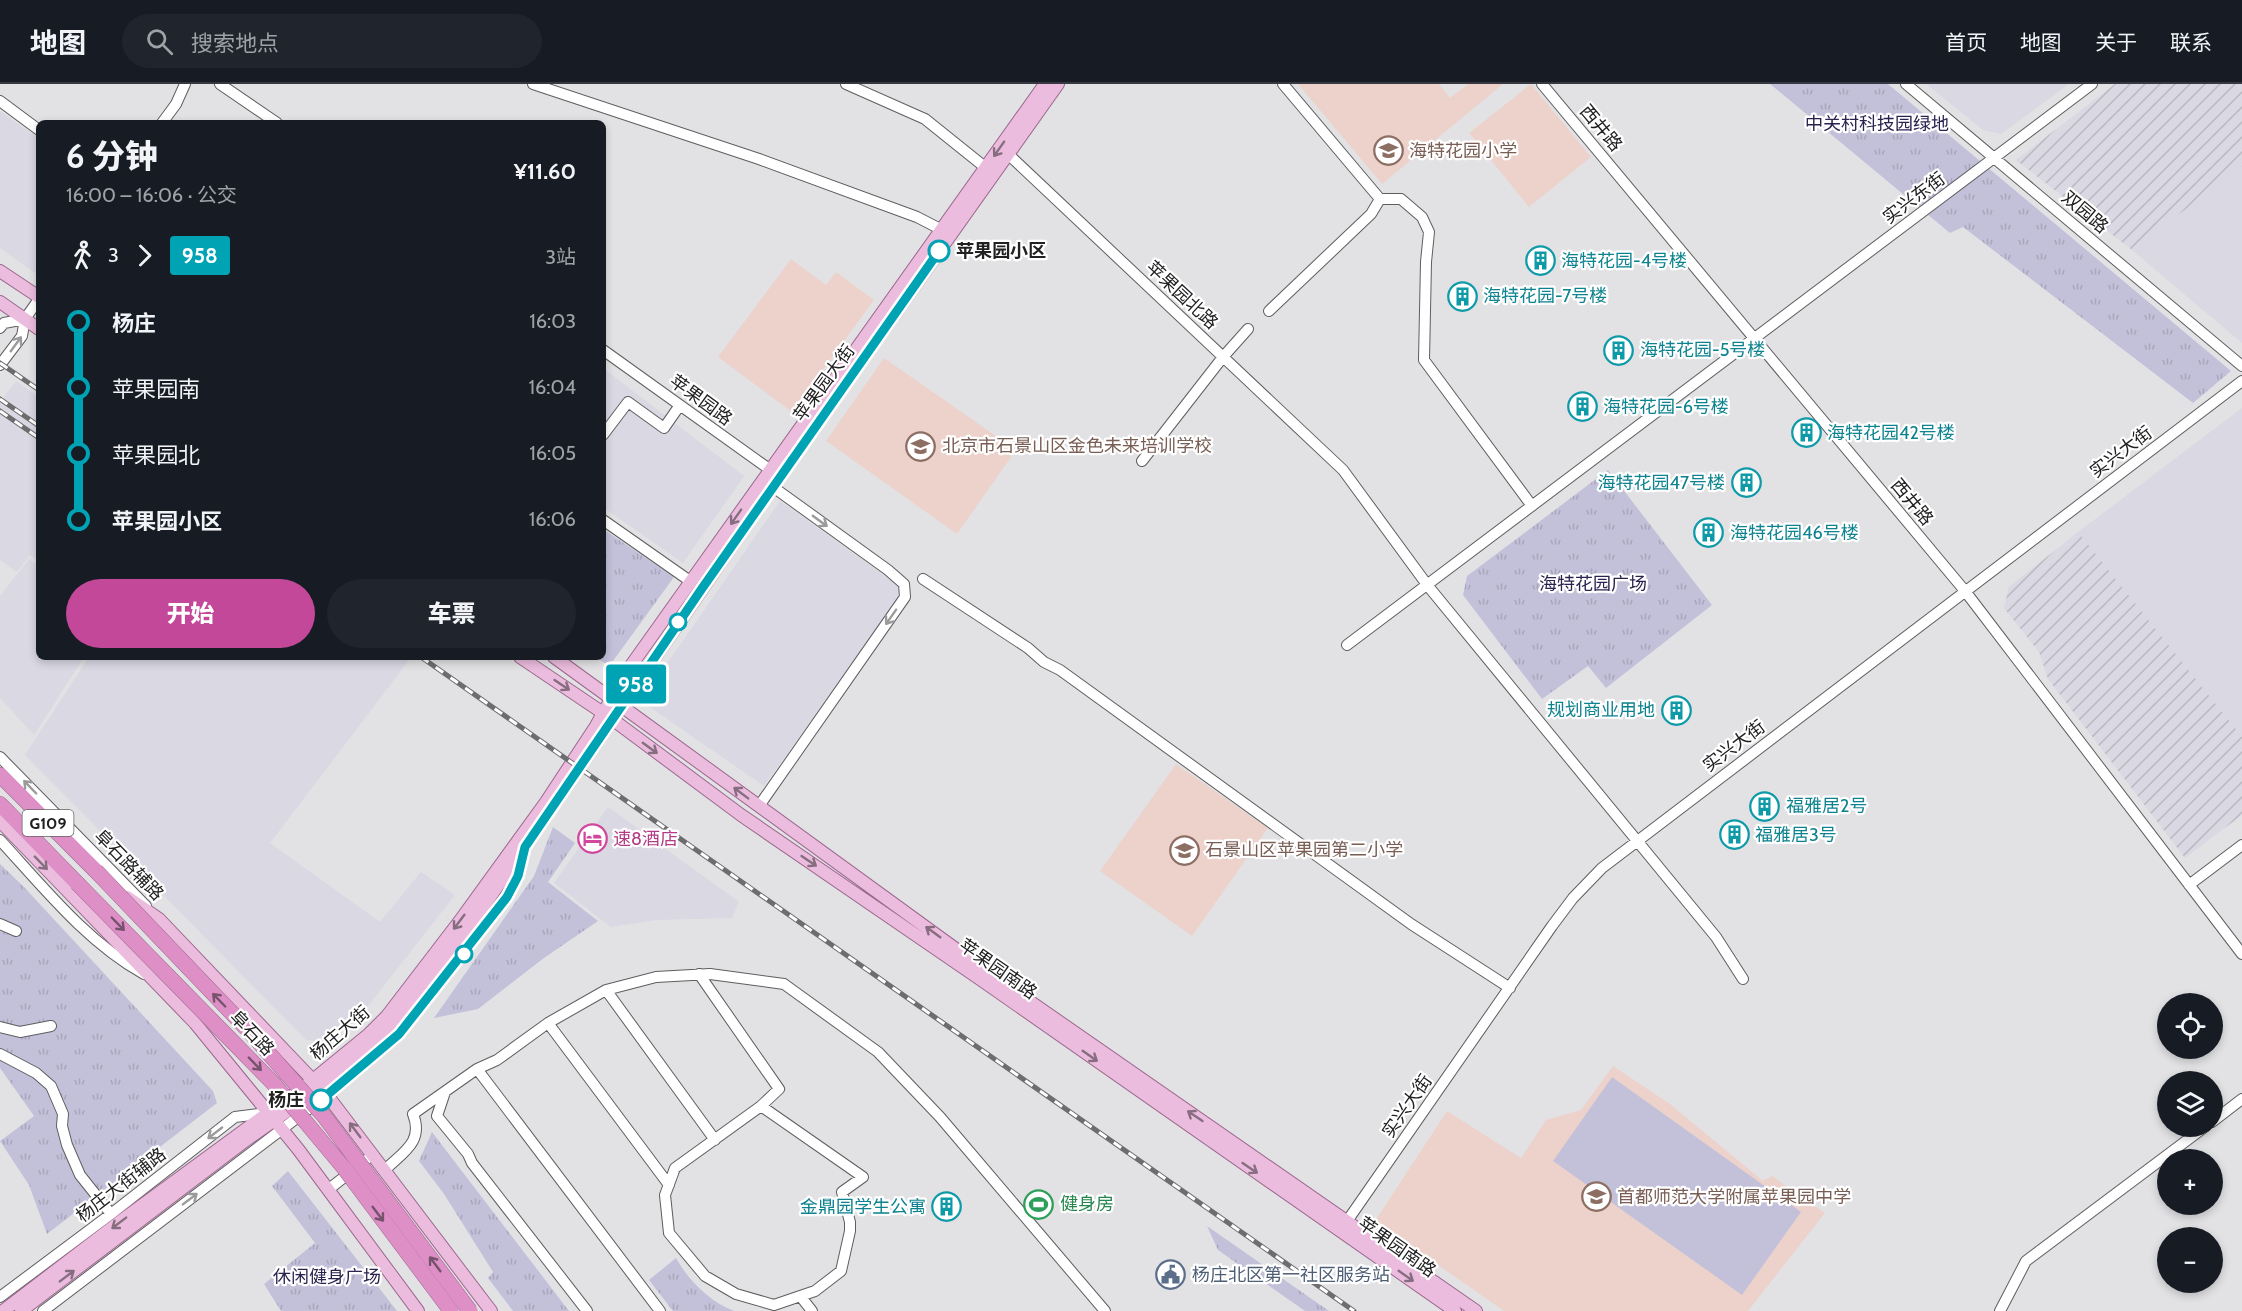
<!DOCTYPE html>
<html lang="zh">
<meta charset="utf-8">
<style>
body{margin:0;font-family:Cabin,"Noto Sans SC",sans-serif;background:#20242c;color:#f1f3f6;height:100vh;display:flex;flex-direction:column;font-size:22px;white-space:nowrap}
*{box-sizing:border-box;margin:0}
p{font-size:20px;color:#9ea1a6}
.icon{flex:none;width:33px;height:33px;fill:none;stroke:currentColor;stroke-width:2;stroke-linecap:round;stroke-linejoin:round}
.map{position:relative;flex:1;overflow:hidden}
.panel{position:absolute;left:36px;top:36px;width:570px;height:540px;display:flex;flex-direction:column;background:#171b24;border-radius:9px;box-shadow:0 3px 9px #0003}
.panel>*{flex:none}
.badge{padding:0 12px;border-radius:4px;font-size:21px;line-height:39px}
.controls{position:absolute;left:2157px;top:909px;display:grid;gap:12px}
.controls a{display:grid;place-items:center;width:66px;height:66px;border-radius:50%;background:#171b24;box-shadow:0 3px 9px #0003;font-size:30px}
.map>.badge{position:absolute;translate:-50% -50%;box-shadow:0 0 0 3px #fff}
.legs{display:flex;align-items:center;gap:9px;height:66px;padding:0 30px;font-size:20px}
.legs p{margin-inline-start:auto}
.headline{display:flex;align-items:center;justify-content:space-between;height:102px;padding:0 30px}
h1{font-size:33px;font-weight:800;line-height:45px}
.cta{display:flex;gap:12px;margin-top:auto;padding:12px 30px}
.cta a{flex:1;height:69px;border-radius:36px;background:#c34899;color:#fff;font-size:24px;font-weight:800;line-height:69px;text-align:center}
.cta a+a{background:#20242c;color:#f1f3f6}
ul{padding:0 30px;list-style:none}
li{display:flex;align-items:center;gap:21px;height:66px;font-size:22px}
li i{display:grid;place-items:center;width:9px;height:100%;margin:0 8px;background:currentColor}
li i::after{content:'';width:15px;height:15px;margin:-8px;border:4px solid;border-radius:50%;background:#171b24}
li p{margin-inline-start:auto}
li:first-child i{background:linear-gradient(#0000 50%,currentColor 0)}
li:last-child i{background:linear-gradient(currentColor 50%,#0000 0)}
header{display:flex;align-items:center;gap:36px;box-sizing:border-box;height:84px;padding:0 30px;background:#171b24;border-bottom:2px solid #363941}
header strong{font-size:28px}
nav{display:flex;gap:33px;margin-inline-start:auto;font-size:21px}
.search{width:420px;height:54px;background:#20242c;display:flex;align-items:center;gap:15px;box-sizing:border-box;padding:0 21px;border-radius:33px;color:#9ea1a6;font-size:22px}
.map>svg:first-child{display:block}
</style>
<header>
<strong>地图</strong>
<div class="search"><svg class="icon" aria-label="search" viewBox="0 0 24 24"><circle cx="10" cy="10" r="6"/><path d="M15 15l6 6"/></svg>搜索地点</div>
<nav><a>首页</a><a>地图</a><a>关于</a><a>联系</a></nav>
</header>
<div class="map">
<svg width="2242" height="1227" viewBox="0 0 2242 1227">
<defs>
<pattern id="industrial-furrows" width="10" height="10" patternUnits="userSpaceOnUse" patternTransform="scale(1.5)"><rect width="10" height="10" fill="#d9d8e3"/><path d="M-1 1l2-2M0 10L10 0M9 11l2-2" fill="none" stroke="#bab9c2"/></pattern>
<pattern id="park-tufts" width="24" height="20" patternUnits="userSpaceOnUse" patternTransform="scale(1.5)"><rect width="24" height="20" fill="#c3c1da"/><path d="M3 7l-1-3M5 7V3M7 7l1-3M15 17l-1-3M17 17v-4M19 17l1-3" fill="none" stroke="#a7a6bb"/></pattern>
</defs>
<rect width="100%" height="100%" fill="#e2e2e5"/>
<path fill="#d9d8e3" d="M1926,0H2069L2001,50L1983,46Z
M0,27L39,55V192L0,164Z
M2242,82V259L2132,166Z
M603,284L744,392L683,479L603,423Z
M16,297L39,313V477L30,471L17,488L0,476V318Z
M2242,324V658L2078,448Z
M780,417L899,502L901,510L764,702L641,617Z
M29,475L39,482V573H84L34,651L0,614V512Z
M89,573H408L410,575L270,759L380,838L421,788L455,811L365,926L329,958L306,956L25,671Z
M608,723L739,818L732,834L656,836L611,843L554,799Z"/>
<path fill="url(#industrial-furrows)" d="M2115,0H2242V82L2132,166L2016,76Z
M2078,448L2242,653V731L2185,774L2048,595L2039,568L2004,524L2009,503Z"/>
<path fill="#ecd2cb" d="M1298,0H1439L1450,14L1468,0H1503L1382,100Z
M1531,0L1591,73L1529,123L1469,49Z
M791,175L826,201L836,188L874,216L792,328L718,273Z
M884,274L1016,366L957,450L826,357Z
M1176,680L1268,744L1192,852L1100,787Z
M1613,982L1670,1020L1763,1097L1772,1092L1825,1129L1748,1227H1504L1375,1137L1447,1027L1521,1074L1546,1036L1581,1026Z"/>
<path fill="#c3c1da" d="M1612,993L1801,1128L1742,1211L1553,1077Z"/>
<path fill="url(#park-tufts)" d="M1770,0H1888L2231,287L2193,319L1963,143L1950,149Z
M1608,386L1712,521L1606,604L1588,582L1542,615L1463,511L1467,492Z
M603,445L674,493L613,577L605,579L595,573H603Z
M553,743L575,759L548,798L598,837L544,874L478,925L434,934L534,792Z
M0,780L24,803L213,1007L217,1019L47,1150L29,1101L0,1057L34,1032L0,984Z
M432,1048L569,1227H513L488,1194L493,1188L444,1110L419,1077Z
M288,1087L397,1227H281L264,1200L315,1159L272,1102Z
M1207,1142L1329,1227H1305L1218,1166Z
M676,1174C688,1196 710,1218 734,1227H673L649,1196Z"/>
<g fill="none" stroke-linecap="round" stroke-linejoin="round">
<defs>
<path id="minor" d="M220,0L277,39
M533,0L759,75L917,133L948,149
M846,0L925,35L991,88
M1283,0L1380,115H1401L1422,133L1429,148L1426,178L1424,276L1532,422
M1542,0L1965,507L2242,870
M1906,0L2242,282
M0,17L39,46
M162,39L176,20L185,0
M1009,71L1343,386L1428,502L1716,853L1743,895
M1269,227L1371,130L1380,115
M0,244L4,239L25,235
M603,266L776,390
M0,281L22,252L25,235L39,215
M603,351L628,318L664,344L680,321
M1142,377L1223,273L1248,245
M603,436L690,497
M923,495L1028,564L1044,578L1060,586L1411,840L1510,904
M1347,561L2092,0
M0,673L146,822
M759,722L905,513L904,500L888,486L773,403
M0,756C44,804 87,858 144,890
M2189,801L2242,761
M0,840L16,847
M699,890L779,1005L761,1022
M606,906L715,1056
M548,939L669,1101
M0,943L20,948L51,942
M0,970L36,989L51,1002L63,1030L62,1042L67,1061L80,1091L111,1130
M477,985L497,976L548,939L606,906L656,893L710,890L784,900L878,968L940,1033L1105,1227
M445,1008L437,1032L468,1070L472,1079L587,1227
M761,1022L863,1093L842,1108L850,1138V1147L841,1187L815,1207L774,1221L736,1210L705,1192L669,1149L665,1111L675,1084Z
M2212,1038L2242,1015
M385,1086C403,1068 424,1058 413,1030L477,985L660,1227
M329,1105L366,1076
M1343,1143L1552,842L1573,814L1602,784L2242,297
M0,1213L111,1130L235,1033L267,1029
M801,1213L812,1227
M43,1227L327,1011L399,950L507,813L518,792L524,766
M2000,1227L2026,1177L2206,1042"/>
<path id="major" d="M0,187L39,213
M0,218L39,245
M520,573L612,635L741,731L980,895L1455,1227
M554,573L986,887L1476,1227
M0,737L195,939L298,1065L418,1227
M127,813L159,835L327,1011L491,1227
M3,1227L118,1139L313,996L368,951L387,932L459,838L546,718L596,642L625,590L1045,0
M21,1227L246,1056L320,1004L391,943L468,845L790,377L1058,0"/>
<path id="highway" d="M0,691L96,787
M0,720L77,799"/>
</defs>
<use href="#minor" stroke="#5e5e60" stroke-width="12"/>
<use href="#major" stroke="#9b688d" stroke-width="14"/>
<use href="#highway" stroke="#9b688d" stroke-width="16"/>
<use href="#minor" stroke="#fff" stroke-width="10"/>
<use href="#major" stroke="#ebbcdd" stroke-width="12"/>
<use href="#highway" stroke="#dd8fc6" stroke-width="15"/>
<defs>
<path id="rail" d="M0,279L39,306
M0,315L39,342
M0,327L39,354
M421,573L1354,1227"/>
</defs>
<use href="#rail" stroke="#6d6d6f" stroke-width="5"/>
<use href="#rail" stroke="#fff" stroke-width="3" stroke-dasharray="9" stroke-linecap="butt"/>
<defs>
<path id="highway-bridge" d="M96,787L250,948L324,1032L470,1227
M77,799L274,1000L344,1084L451,1227"/>
</defs>
<use href="#highway-bridge" stroke="#9b688d" stroke-width="16" stroke-linecap="butt"/>
<use href="#highway-bridge" stroke="#dd8fc6" stroke-width="15"/>
</g>
<defs><path id="oneway-shaft" d="M-6 0H5M1.5-3L5.5 0L1.5 3" fill="none" stroke-width="1.6" stroke-linecap="round" stroke-linejoin="round" transform="scale(1.5)"/></defs>
<g stroke="#866e80">
<use href="#oneway-shaft" transform="translate(999 65) rotate(125)"/>
<use href="#oneway-shaft" transform="translate(736 433) rotate(125)"/>
<use href="#oneway-shaft" transform="translate(562 601) rotate(34)"/>
<use href="#oneway-shaft" transform="translate(650 664) rotate(36)"/>
<use href="#oneway-shaft" transform="translate(741 709) rotate(-143)"/>
<use href="#oneway-shaft" transform="translate(809 777) rotate(34)"/>
<use href="#oneway-shaft" transform="translate(41 779) rotate(46)"/>
<use href="#oneway-shaft" transform="translate(459 838) rotate(127)"/>
<use href="#oneway-shaft" transform="translate(933 848) rotate(-144)"/>
<use href="#oneway-shaft" transform="translate(1090 972) rotate(35)"/>
<use href="#oneway-shaft" transform="translate(1195 1032) rotate(-146)"/>
<use href="#oneway-shaft" transform="translate(355 1046) rotate(-127)"/>
<use href="#oneway-shaft" transform="translate(1250 1084) rotate(34)"/>
<use href="#oneway-shaft" transform="translate(119 1139) rotate(143)"/>
<use href="#oneway-shaft" transform="translate(67 1192) rotate(-37)"/>
<use href="#oneway-shaft" transform="translate(1406 1192) rotate(35)"/>
</g>
<g stroke="#9b9b9c">
<use href="#oneway-shaft" transform="translate(16 260) rotate(-54)"/>
<use href="#oneway-shaft" transform="translate(820 437) rotate(36)"/>
<use href="#oneway-shaft" transform="translate(891 533) rotate(125)"/>
<use href="#oneway-shaft" transform="translate(30 703) rotate(-134)"/>
<use href="#oneway-shaft" transform="translate(215 1049) rotate(142)"/>
<use href="#oneway-shaft" transform="translate(190 1115) rotate(-37)"/>
</g>
<g stroke="#76526c">
<use href="#oneway-shaft" transform="translate(118 840) rotate(46)"/>
<use href="#oneway-shaft" transform="translate(219 916) rotate(-134)"/>
<use href="#oneway-shaft" transform="translate(255 980) rotate(46)"/>
<use href="#oneway-shaft" transform="translate(378 1130) rotate(53)"/>
<use href="#oneway-shaft" transform="translate(435 1180) rotate(-127)"/>
</g>
<g fill="none" stroke-linecap="round" stroke-linejoin="round">
<defs>
<path id="line-1" d="M321,1016L399,950L507,813L518,792L525,763L703,503L939,167"/>
</defs>
<use href="#line-1" stroke="#fff" stroke-width="14"/>
<use href="#line-1" stroke="#00a3b4" stroke-width="9"/>
</g>
<defs>
<symbol id="school-ring" viewBox="-11 -11 22 22"><circle r="9.5" fill="#fff" stroke="#8d6e63" stroke-width="1.5"/><path d="M0-5L7-2L0 1L-7-2ZM-4 1L0 2.5L4 1V4Q0 6-4 4Z" fill="#8d6e63"/></symbol>
<symbol id="building-ring" viewBox="-11 -11 22 22"><circle r="9.5" fill="#fff" stroke="#0f9aa8" stroke-width="1.5"/><path d="M-4-6H4V6H1V3H-1V6H-4ZM-2.5-4.3h1.7v1.8h-1.7ZM.8-4.3h1.7v1.8H.8ZM-2.5-1h1.7V.8h-1.7ZM.8-1h1.7V.8H.8Z" fill="#0f9aa8"/></symbol>
<symbol id="hotel-ring" viewBox="-11 -11 22 22"><circle r="9.5" fill="#fff" stroke="#d1479c" stroke-width="1.5"/><path d="M-6-4.5h1.5V1H6V5H4.5V3h-9V5H-6ZM-4 0a1.8 1.8 0 1 1 3.6 0ZM.5 0V-2.5h3Q6-2.5 6 0Z" fill="#d1479c"/></symbol>
<symbol id="stadium-ring" viewBox="-11 -11 22 22"><circle r="9.5" fill="#fff" stroke="#2e9e5b" stroke-width="1.5"/><path d="M0-5a6.5 5 0 1 0 0 10a6.5 5 0 1 0 0-10ZM-3.5-1.8h7v3.6h-7Z" fill="#2e9e5b"/></symbol>
<symbol id="civic-ring" viewBox="-11 -11 22 22"><circle r="9.5" fill="#fff" stroke="#5c6f8a" stroke-width="1.5"/><path d="M-.6-6.5H3V-4.5H.6V-3L4-1V1h2V6H-6V1h2V-1L-.6-3ZM-1.2 2.5V6h2.4V2.5Z" fill="#5c6f8a"/></symbol>
</defs>
<g fill-rule="evenodd">
<use href="#school-ring" x="1372" y="50" width="33" height="33"/>
<use href="#building-ring" x="1524" y="160" width="33" height="33"/>
<use href="#building-ring" x="1446" y="196" width="33" height="33"/>
<use href="#building-ring" x="1602" y="250" width="33" height="33"/>
<use href="#building-ring" x="1566" y="306" width="33" height="33"/>
<use href="#building-ring" x="1790" y="332" width="33" height="33"/>
<use href="#school-ring" x="904" y="346" width="33" height="33"/>
<use href="#building-ring" x="1730" y="382" width="33" height="33"/>
<use href="#building-ring" x="1692" y="432" width="33" height="33"/>
<use href="#building-ring" x="1660" y="610" width="33" height="33"/>
<use href="#building-ring" x="1748" y="706" width="33" height="33"/>
<use href="#building-ring" x="1718" y="734" width="33" height="33"/>
<use href="#hotel-ring" x="576" y="738" width="33" height="33"/>
<use href="#school-ring" x="1168" y="750" width="33" height="33"/>
<use href="#school-ring" x="1580" y="1096" width="33" height="33"/>
<use href="#stadium-ring" x="1022" y="1104" width="33" height="33"/>
<use href="#building-ring" x="930" y="1106" width="33" height="33"/>
<use href="#civic-ring" x="1154" y="1174" width="33" height="33"/>
</g>
<g fill="#fff" stroke="#00a3b4" stroke-width="3">
<circle cx="939" cy="167" r="10"/>
<circle cx="678" cy="538" r="8"/>
<circle cx="464" cy="870" r="8"/>
<circle cx="321" cy="1016" r="10"/>
</g>
<g text-anchor="middle" stroke-width="4.5" stroke-linejoin="round" paint-order="stroke">
<rect fill="#fff" stroke="#646464" stroke-width="1.5" x="22.5" y="726" width="51" height="26" rx="4.5"/>
<g font-size="16" font-weight="bold" fill="#212122">
<text x="48" y="745">G109</text>
</g>
<g font-size="18" fill="#2b224f" stroke="#fff">
<text x="1877" y="46">中关村科技园绿地</text>
<text x="1593" y="506">海特花园广场</text>
<text x="327" y="1199">休闲健身广场</text>
</g>
<g font-size="18" fill="#212122" stroke="#fff">
<text transform="translate(1601 44) rotate(50)" y="6">西井路</text>
<text transform="translate(1914 114) rotate(-37)" y="6">实兴东街</text>
<text transform="translate(2085 128) rotate(40)" y="6">双园路</text>
<text transform="translate(1182 211) rotate(43)" y="6">苹果园北路</text>
<text transform="translate(824 299) rotate(-54)" y="6">苹果园大街</text>
<text transform="translate(701 316) rotate(36)" y="6">苹果园路</text>
<text transform="translate(2121 368) rotate(-37)" y="6">实兴大街</text>
<text transform="translate(1912 418) rotate(50)" y="6">西井路</text>
<text transform="translate(1734 662) rotate(-37)" y="6">实兴大街</text>
<text transform="translate(129 781) rotate(46)" y="6">阜石路辅路</text>
<text transform="translate(998 885) rotate(35)" y="6">苹果园南路</text>
<text transform="translate(252 949) rotate(46)" y="6">阜石路</text>
<text transform="translate(340 949) rotate(-41)" y="6">杨庄大街</text>
<text transform="translate(1407 1022) rotate(-55)" y="6">实兴大街</text>
<text transform="translate(121 1101) rotate(-38)" y="6">杨庄大街辅路</text>
<text transform="translate(1397 1163) rotate(35)" y="6">苹果园南路</text>
</g>
<g font-size="18" fill="#785e54" stroke="#fff" text-anchor="start">
<text x="1409" y="73">海特花园小学</text>
<text x="942" y="368">北京市石景山区金色未来培训学校</text>
<text x="1205" y="772">石景山区苹果园第二小学</text>
<text x="1617" y="1119">首都师范大学附属苹果园中学</text>
</g>
<g font-size="18" font-weight="bold" fill="#212122" stroke="#fff" text-anchor="start">
<text x="956" y="173">苹果园小区</text>
<text x="304" y="1022" text-anchor="end">杨庄</text>
</g>
<g font-size="18" fill="#0d838f" stroke="#fff" text-anchor="start">
<text x="1561" y="183">海特花园-4号楼</text>
<text x="1483" y="218">海特花园-7号楼</text>
<text x="1640" y="272">海特花园-5号楼</text>
<text x="1603" y="329">海特花园-6号楼</text>
<text x="1827" y="355">海特花园42号楼</text>
<text x="1725" y="405" text-anchor="end">海特花园47号楼</text>
<text x="1730" y="455">海特花园46号楼</text>
<text x="1655" y="632" text-anchor="end">规划商业用地</text>
<text x="1786" y="728">福雅居2号</text>
<text x="1755" y="757">福雅居3号</text>
<text x="926" y="1129" text-anchor="end">金鼎园学生公寓</text>
</g>
<g font-size="18" fill="#b23c85" stroke="#fff" text-anchor="start">
<text x="613" y="761">速8酒店</text>
</g>
<g font-size="18" fill="#27864d" stroke="#fff" text-anchor="start">
<text x="1060" y="1126">健身房</text>
</g>
<g font-size="18" fill="#4e5e75" stroke="#fff" text-anchor="start">
<text x="1192" y="1197">杨庄北区第一社区服务站</text>
</g>
</g>
</svg>
<div class="controls">
<a><svg class="icon" aria-label="locate" viewBox="0 0 24 24"><circle cx="12" cy="12" r="6"/><path d="M12 2v4M12 18v4M2 12h4M18 12h4"/></svg></a>
<a><svg class="icon" aria-label="layers" viewBox="0 0 24 24"><path d="M12 4l9 5-9 5-9-5zM3 14l9 5 9-5"/></svg></a>
<a>+</a>
<a>−</a>
</div>
<b class="badge" style="left:636px;top:600px;background:#00a3b4;color:#fff">958</b>
<section class="panel">
<div class="headline"><div><h1>6 分钟</h1><p>16:00 – 16:06 · 公交</p></div><b>¥11.60</b></div>
<div class="legs"><svg class="icon" aria-label="walk" viewBox="0 0 24 24"><circle cx="13" cy="4" r="2"/><path d="M13 8l-2 6 4 7M11 14l-3 7M7 12l3-4h3l4 4"/></svg>3<svg class="icon" aria-label="forward" viewBox="0 0 24 24"><path d="M9 5l7 7-7 7"/></svg><b class="badge" style="background:#00a3b4;color:#fff">958</b><p>3站</p></div>
<ul>
<li><i style="color:#00a3b4"></i><b>杨庄</b><p>16:03</p></li>
<li><i style="color:#00a3b4"></i><span>苹果园南</span><p>16:04</p></li>
<li><i style="color:#00a3b4"></i><span>苹果园北</span><p>16:05</p></li>
<li><i style="color:#00a3b4"></i><b>苹果园小区</b><p>16:06</p></li>
</ul>
<div class="cta"><a>开始</a><a>车票</a></div>
</section>
</div>
